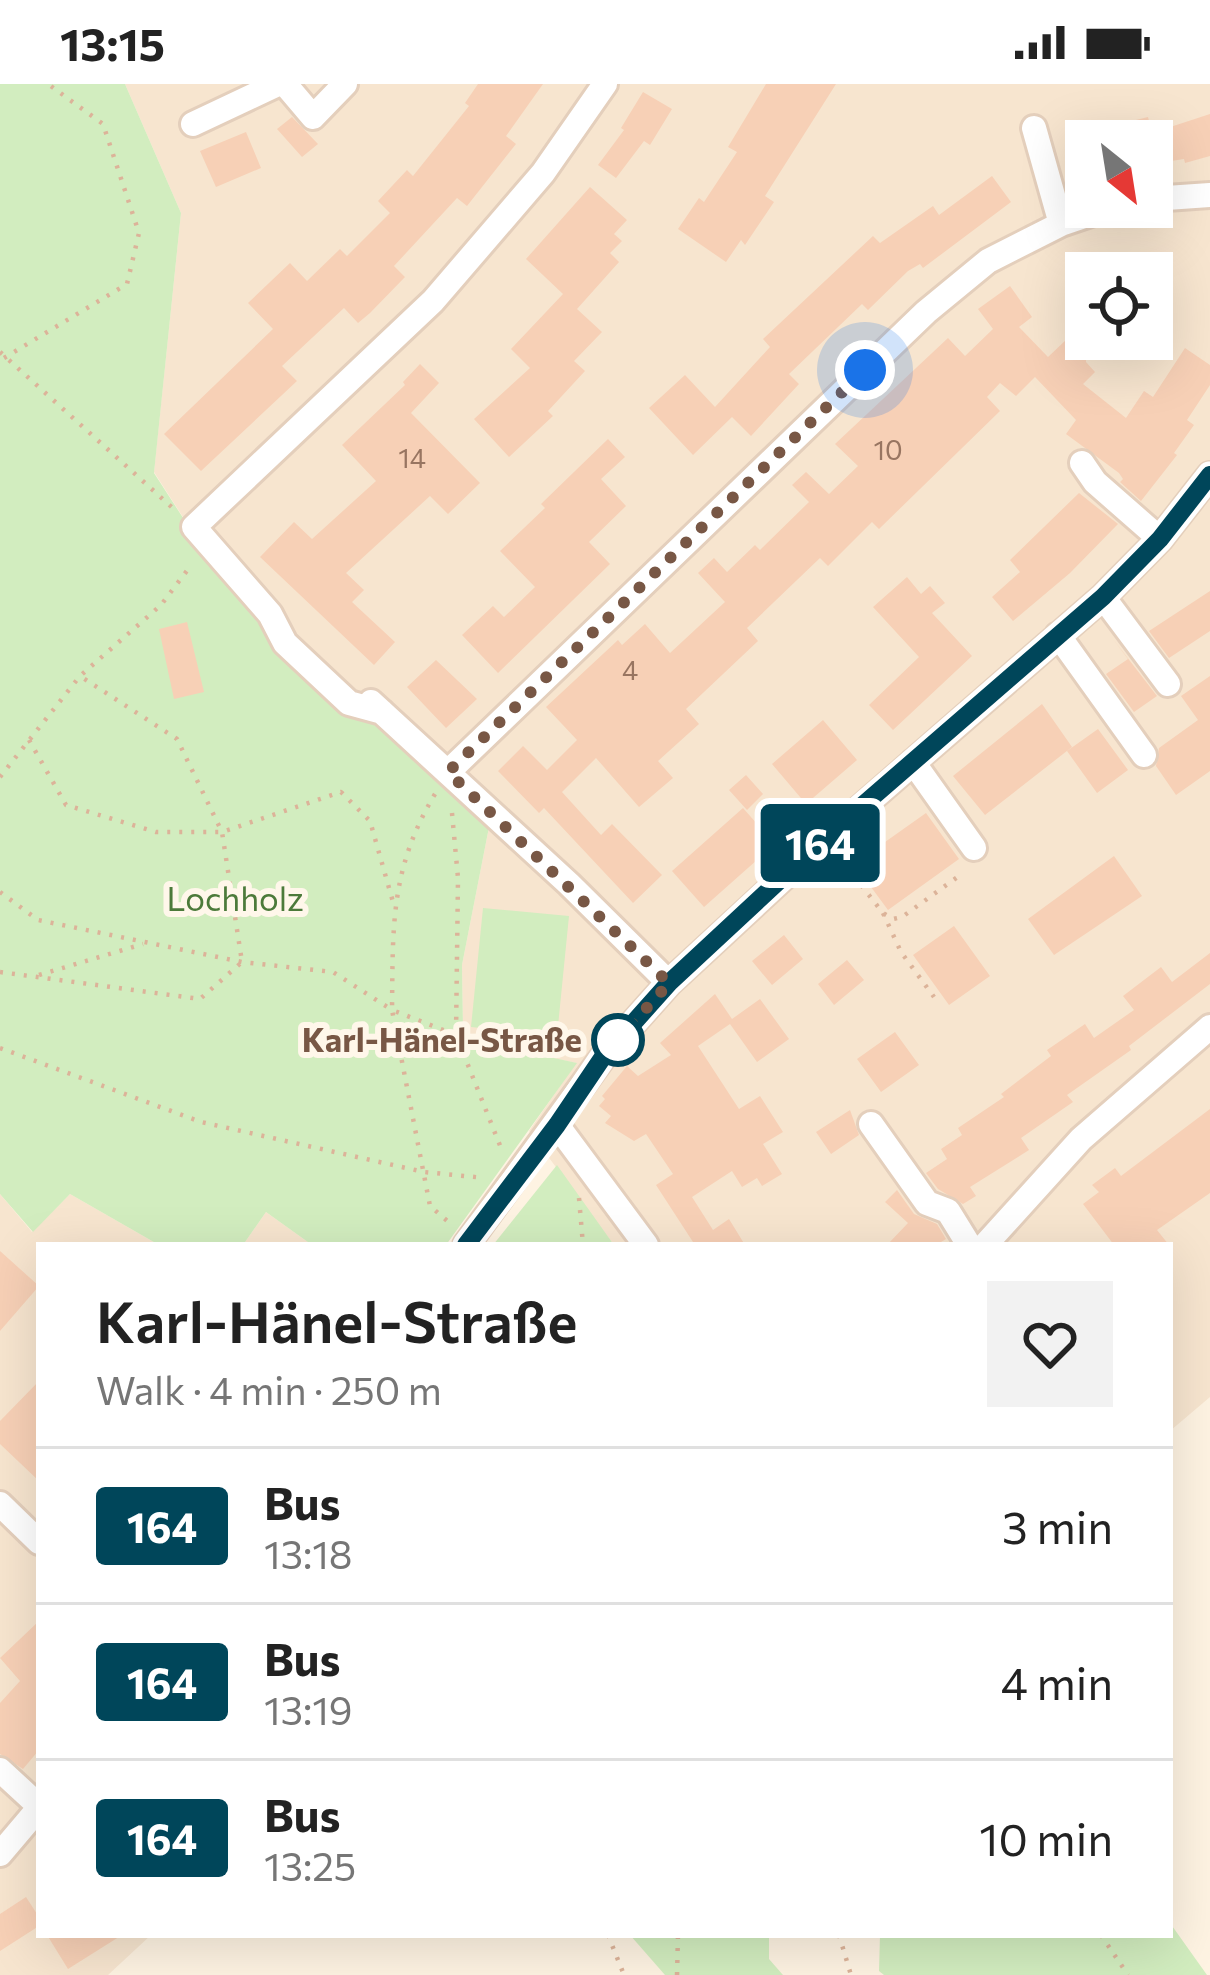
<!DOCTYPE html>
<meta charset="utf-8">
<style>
body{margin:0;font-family:Commissioner,sans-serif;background:#f2f2f2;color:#222;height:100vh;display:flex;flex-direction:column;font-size:45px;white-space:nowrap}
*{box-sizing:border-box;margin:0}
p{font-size:39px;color:#767676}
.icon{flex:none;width:66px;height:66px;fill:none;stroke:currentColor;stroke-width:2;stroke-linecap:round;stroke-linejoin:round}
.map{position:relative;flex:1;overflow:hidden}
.side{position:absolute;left:36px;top:1158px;width:1137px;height:696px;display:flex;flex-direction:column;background:#fff;border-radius:0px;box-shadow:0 12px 48px #0002}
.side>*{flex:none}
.badge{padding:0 24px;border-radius:9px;font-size:42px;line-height:78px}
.needle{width:78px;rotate:150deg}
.fabs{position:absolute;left:1065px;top:36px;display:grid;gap:24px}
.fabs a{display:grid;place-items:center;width:108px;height:108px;border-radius:0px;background:#fff;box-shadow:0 12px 48px #0002;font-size:60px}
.you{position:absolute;width:60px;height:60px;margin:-30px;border:9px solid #fff;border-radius:50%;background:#1a73e8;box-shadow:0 0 0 18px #1a73e833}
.map>.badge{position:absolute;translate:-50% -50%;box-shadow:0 0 0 6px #fff}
.round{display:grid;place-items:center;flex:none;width:126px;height:126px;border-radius:0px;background:#f2f2f2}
.headline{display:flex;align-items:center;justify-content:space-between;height:204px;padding:0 60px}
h1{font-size:57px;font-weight:600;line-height:90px}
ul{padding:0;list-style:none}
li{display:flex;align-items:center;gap:36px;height:156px;padding:0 60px;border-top:3px solid #e0e0e0}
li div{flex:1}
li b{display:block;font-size:45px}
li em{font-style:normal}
li .badge{min-width:132px;font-weight:700;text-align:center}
.status{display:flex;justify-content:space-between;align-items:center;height:84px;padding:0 60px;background:#fff;direction:ltr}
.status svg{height:33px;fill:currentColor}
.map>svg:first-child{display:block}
</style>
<div class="status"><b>13:15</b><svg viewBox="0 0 49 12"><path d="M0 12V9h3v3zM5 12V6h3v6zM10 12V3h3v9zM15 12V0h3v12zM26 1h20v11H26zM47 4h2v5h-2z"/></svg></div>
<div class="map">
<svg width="1210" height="1891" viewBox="0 0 1210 1891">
<rect width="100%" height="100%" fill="#fef3e2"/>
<path fill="#f7e5cf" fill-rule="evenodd" d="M125,0H1210V1313L1170,1347V1161H614L529,1047L576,979L475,957L463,943L462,881L490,738L448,688L220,491L154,388L181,129ZM1086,57H1152V123H1086ZM1086,189H1152V255H1086Z
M0,1110L32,1148L70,1110L159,1161H39V1851H151L108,1891H0Z
M266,1128L312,1161H243Z"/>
<path fill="#d2edbf" d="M0,0H125L181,129L154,389L220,491L448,688L490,738L462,881L463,943L475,957L577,979L446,1161H312L266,1128L243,1161H159L70,1110L33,1148L0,1110Z
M483,824L569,832L557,952L471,943Z
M557,1081L614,1161H493Z
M1170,1839L1207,1891H884L879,1887L880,1851H1170Z
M630,1851H769V1875L783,1891H665Z"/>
<path fill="#f7d0b6" d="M478,0H543L506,52L516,60L467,122L457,114L394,182L405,193L370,229L358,239L344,224L282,282L297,297L201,387L164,350L273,245L248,219L290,179L307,197L340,165L347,172L390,129L378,117L407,86L413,92L469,22L465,19Z
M766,0H836L765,112L774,118L745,161L741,156L726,178L678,145L699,114L704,118L737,68L728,63Z
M643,8L672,25L650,61L644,57L616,94L598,81L624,46L621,44Z
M1210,30V72L1185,79L1184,75L1152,80V57H1084L1083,49L1148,33L1152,49Z
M292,33L318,60L302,73L277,45Z
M246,48L261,84L216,103L200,67Z
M992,92L1011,118L923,184L920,180L908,187L868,226L862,220L789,290L799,300L751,352L732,333L693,371L649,324L685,291L715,323L770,263L763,255L873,152L880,159L933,122L939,131Z
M590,103L627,136L614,150L622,157L610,169L619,178L577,225L602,248L574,277L585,287L548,327L553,332L509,373L474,335L530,284L511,265L563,210L526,175Z
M1010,202L1032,233L1019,243L1048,273L1086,237V278L1095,288L1083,300L1126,334L1144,307L1153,313L1185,264L1210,281V301L1187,336L1194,341L1174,369L1177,371L1141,417L1120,398L1123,395L1119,389L1066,350L1076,336L1035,293L1016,312L1000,299L987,313L1000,327L879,445L872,438L828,482L820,474L747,544L758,557L686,625L699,640L658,677L673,694L639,723L596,674L562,708L601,751L612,740L662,791L633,819L544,724L539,729L498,687L523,662L547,686L577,656L546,623L618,556L622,561L645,540L670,569L725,518L698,489L714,474L727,488L755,461L760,466L809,418L792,401L806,388L829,410L858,382L835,360L948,254L965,272L993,245L978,225Z
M420,280L439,299L411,329L480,399L448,430L430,412L346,489L364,506L352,518L395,558L374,581L260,473L294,438L312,455L376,397L342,361L405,301L403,298Z
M608,355L625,373L601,395L626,422L589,458L610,480L498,589L462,551L493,522L504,533L535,503L500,467L545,424L541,420Z
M1079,409L1118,440L1070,489L1013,537L992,513L1020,488L1010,476Z
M907,493L921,510L930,502L945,519L932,529L972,572L893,646L869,621L919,573L873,523Z
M1210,507V547L1169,574L1149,547Z
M187,538L204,608L174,615L159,545Z
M1113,555L1157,612L1134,628L1106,590L1128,575Z
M436,576L477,615L446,644L407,603Z
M1210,592V687L1176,711L1156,682L1159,664L1198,636L1181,612Z
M1042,620L1072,663L985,731L953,692Z
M823,636L857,676L806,720L772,680Z
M1098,645L1128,686L1097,709L1067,667Z
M746,691L763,710L747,726L729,706Z
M743,724L775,760L704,823L672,787Z
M926,729L959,775L888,826L854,780Z
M1114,772L1142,812L1054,871L1028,835Z
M954,842L990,892L949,921L913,871Z
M784,851L803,875L772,901L752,877Z
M1210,869V900L1129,962L1131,966L1067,1011L1073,1018L1021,1054L1029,1066L970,1103L976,1112L963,1120L938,1105L926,1089L947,1075L941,1065L962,1051L958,1044L1004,1013L1001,1010L1051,972L1047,966L1085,940L1094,954L1134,926L1123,912L1161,883L1172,898Z
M847,876L864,896L834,921L818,900Z
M715,910L732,935L760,915L789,955L757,978L730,940L698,962L739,1025L760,1012L783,1048L763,1060L782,1090L762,1102L757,1094L742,1103L732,1087L692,1113L713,1146L729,1135L745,1161H689L693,1158L656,1101L673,1090L646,1050L634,1057L605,1039L611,1032L599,1022L605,1015L602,1012L627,982L638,992L671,971L660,959Z
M895,948L919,981L881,1008L857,975Z
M1210,1025V1109L1157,1146L1169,1161H1114L1083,1120L1099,1108L1092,1101L1115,1084L1121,1092Z
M850,1026L859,1051L831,1070L816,1048Z
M897,1106L914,1130L937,1140L946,1155L936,1161H887L908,1139L885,1118Z
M0,1167L39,1202L0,1247Z
M39,1297V1397L0,1360V1337Z
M39,1537V1666L23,1685L0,1670V1619L20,1597L0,1574Z
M26,1813L39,1833V1842L0,1867V1830Z
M47,1851H122L68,1885Z"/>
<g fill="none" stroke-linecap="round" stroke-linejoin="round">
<defs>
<path id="minor" d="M285,0L313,33L345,0
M193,40L278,0
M1034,44L1061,140
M1152,115L1210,111
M1082,379L1095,398L1160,455
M1103,513L1168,600
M1058,551L1144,671
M371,618L569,800L669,899
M382,628L349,619L285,559L270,530L194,443L433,217L543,89L605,0
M913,678L974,764
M448,688L926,228L988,177L1061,140L1111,123
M871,1040L927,1119L948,1127L969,1161
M557,1041L646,1161
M466,1161L603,973L669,899L825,755L1103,513L1160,455L1210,391
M985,1161L1081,1055L1210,943
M0,1420L39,1458
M0,1686L39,1722
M0,1770L39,1724"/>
</defs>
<use href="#minor" stroke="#e4cfbc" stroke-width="30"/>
<path stroke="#dcb399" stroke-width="4.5" stroke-dasharray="3 9" stroke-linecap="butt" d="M0,268L176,427
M4,274L127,200L139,149L103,40L48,0
M29,656L66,721L156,748H222L341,708L370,737L393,818
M0,693L80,592L161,521L192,480
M435,710C390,785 393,842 392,926L456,951L503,1069
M452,729L458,794L456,951
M839,773L883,829L893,835L902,833L959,792
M0,808L38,836L242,878L333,888L392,926L430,1122L452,1141
M883,829L901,868L934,913
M0,888L200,915L242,878L222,748L177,655L80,592
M39,891L143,860
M0,964L201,1038L424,1088L485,1094
M579,1114L583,1161
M608,1851L624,1891
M839,1851L851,1891
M1101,1851L1128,1891
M677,1891L678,1851"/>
<use href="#minor" stroke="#fff" stroke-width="24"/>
</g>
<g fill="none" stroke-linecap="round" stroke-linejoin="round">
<defs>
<path id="line" d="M466,1161L557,1041L603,973L669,899L825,754L1103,513L1160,455L1210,391"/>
</defs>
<use href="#line" stroke="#fff" stroke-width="27"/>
<use href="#line" stroke="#00465a" stroke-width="18"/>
<path stroke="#785745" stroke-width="12" stroke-dasharray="0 21.6" d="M618,956L669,899L448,688L865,286"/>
</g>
<circle fill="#fff" stroke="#00465a" stroke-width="6" cx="618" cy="956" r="24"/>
<g text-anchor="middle" stroke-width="12" stroke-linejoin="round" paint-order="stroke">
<g font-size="27" fill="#987561">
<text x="888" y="376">10</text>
<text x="412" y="384">14</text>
<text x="630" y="596">4</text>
</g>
<g font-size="33" fill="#4c7a3a" stroke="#fff7ea">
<text x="235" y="827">Lochholz</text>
</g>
<g font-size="33" font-weight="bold" fill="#785745" stroke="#fff7ea" text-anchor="end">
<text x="582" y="968">Karl-Hänel-Straße</text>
</g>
</g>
</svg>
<div class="fabs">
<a><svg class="needle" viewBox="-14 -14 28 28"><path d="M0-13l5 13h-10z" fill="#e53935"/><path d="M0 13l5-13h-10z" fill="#767676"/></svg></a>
<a><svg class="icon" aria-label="locate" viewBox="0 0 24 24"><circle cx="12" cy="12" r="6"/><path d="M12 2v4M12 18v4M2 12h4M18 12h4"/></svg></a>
</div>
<div class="you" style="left:865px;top:286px"></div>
<b class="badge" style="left:820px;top:759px;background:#00465a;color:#fff">164</b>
<section class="side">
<div class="headline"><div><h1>Karl-Hänel-Straße</h1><p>Walk · 4 min · 250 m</p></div><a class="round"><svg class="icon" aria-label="heart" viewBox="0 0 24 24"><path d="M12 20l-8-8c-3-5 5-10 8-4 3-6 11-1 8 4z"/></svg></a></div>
<ul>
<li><span class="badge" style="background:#00465a;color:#fff">164</span><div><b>Bus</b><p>13:18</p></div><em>3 min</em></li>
<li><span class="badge" style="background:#00465a;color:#fff">164</span><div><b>Bus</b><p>13:19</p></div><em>4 min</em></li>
<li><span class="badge" style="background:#00465a;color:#fff">164</span><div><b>Bus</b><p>13:25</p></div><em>10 min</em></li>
</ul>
</section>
</div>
